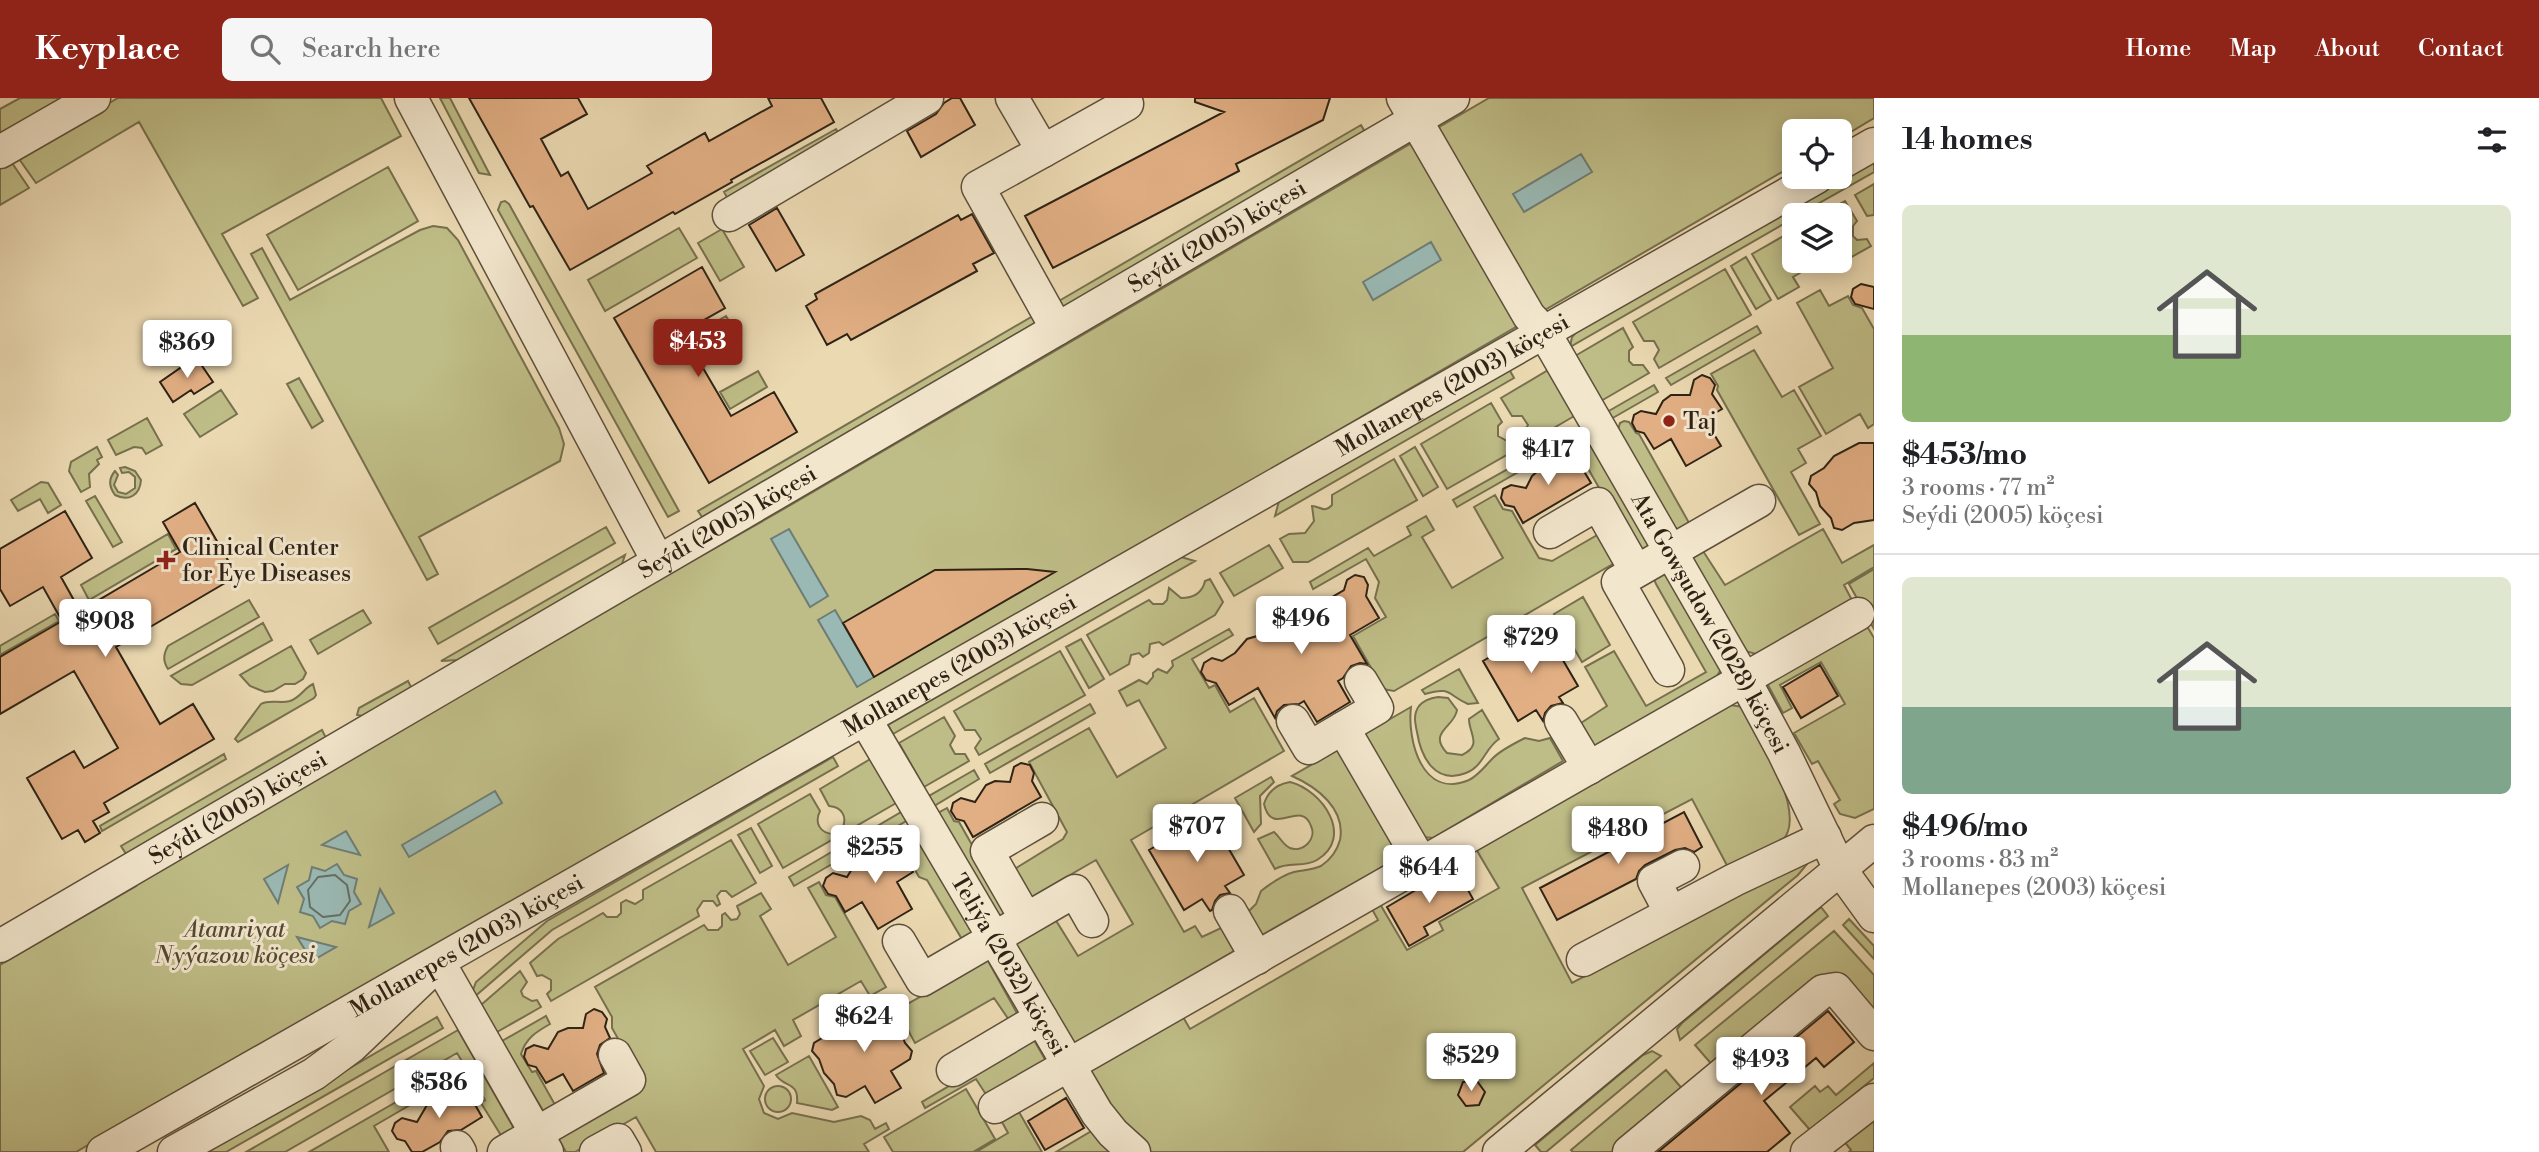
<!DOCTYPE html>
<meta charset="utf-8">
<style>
body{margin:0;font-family:"Libre Bodoni",serif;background:#f6f6f6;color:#202124;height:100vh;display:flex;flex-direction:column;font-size:26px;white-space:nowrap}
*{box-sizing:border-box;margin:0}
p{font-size:23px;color:#757577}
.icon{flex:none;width:38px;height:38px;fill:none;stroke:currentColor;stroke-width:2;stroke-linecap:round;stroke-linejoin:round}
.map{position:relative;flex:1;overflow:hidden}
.side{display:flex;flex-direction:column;background:#fff;width:665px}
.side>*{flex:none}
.controls{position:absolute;left:1782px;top:21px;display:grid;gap:14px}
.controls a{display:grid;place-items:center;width:70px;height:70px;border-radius:10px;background:#fff;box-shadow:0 4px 18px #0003;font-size:35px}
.price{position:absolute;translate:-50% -60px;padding:0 16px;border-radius:7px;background:#fff;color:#222;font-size:23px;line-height:46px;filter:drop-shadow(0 2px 4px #0008)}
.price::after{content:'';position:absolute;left:50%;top:42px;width:21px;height:16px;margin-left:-10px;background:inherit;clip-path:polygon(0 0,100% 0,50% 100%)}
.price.selected{background:#8f2418;color:#fff}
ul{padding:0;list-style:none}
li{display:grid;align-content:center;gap:14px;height:371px;padding:0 28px}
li+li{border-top:2px solid #e0e0e0}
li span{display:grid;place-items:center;height:217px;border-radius:10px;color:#555}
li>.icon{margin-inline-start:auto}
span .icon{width:126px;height:126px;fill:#fffc;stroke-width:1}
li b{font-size:30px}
h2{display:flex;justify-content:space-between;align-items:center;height:84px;padding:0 28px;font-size:30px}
header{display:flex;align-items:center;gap:42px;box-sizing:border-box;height:98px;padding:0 35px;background:#8f2418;color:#fff}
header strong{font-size:33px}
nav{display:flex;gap:38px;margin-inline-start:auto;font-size:24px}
.search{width:490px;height:63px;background:#f6f6f6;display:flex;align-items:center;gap:18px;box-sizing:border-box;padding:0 24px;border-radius:10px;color:#757577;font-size:26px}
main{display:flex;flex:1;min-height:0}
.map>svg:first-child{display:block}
.green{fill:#bfbd87;stroke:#77704e;stroke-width:2}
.water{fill:#9ab9b4;stroke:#6f7d74;stroke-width:2}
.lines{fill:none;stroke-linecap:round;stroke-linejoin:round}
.shore{stroke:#646e64;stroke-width:2}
.building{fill:#e2af84;stroke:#2f2315;stroke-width:2}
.minor-casing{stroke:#5e503c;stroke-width:35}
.minor{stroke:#f2e6cd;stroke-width:32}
.poi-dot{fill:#8f2418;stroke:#f2e6cd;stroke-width:2.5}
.labels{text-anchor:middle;stroke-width:6;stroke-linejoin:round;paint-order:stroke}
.street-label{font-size:23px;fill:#2f2315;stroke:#f2e6cd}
.poi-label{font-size:23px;fill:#2f2315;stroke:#f2e6cd;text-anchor:start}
.park-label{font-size:23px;font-style:italic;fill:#534a32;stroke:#f2e6cd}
</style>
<header>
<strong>Keyplace</strong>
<div class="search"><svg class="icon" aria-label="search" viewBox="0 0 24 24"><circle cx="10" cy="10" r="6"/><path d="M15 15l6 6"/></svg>Search here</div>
<nav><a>Home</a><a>Map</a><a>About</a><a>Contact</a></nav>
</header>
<main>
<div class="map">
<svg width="1874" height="1054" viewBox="0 0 1874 1054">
<rect width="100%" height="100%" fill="#ebd9b2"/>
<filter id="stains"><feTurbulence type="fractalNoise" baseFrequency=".00286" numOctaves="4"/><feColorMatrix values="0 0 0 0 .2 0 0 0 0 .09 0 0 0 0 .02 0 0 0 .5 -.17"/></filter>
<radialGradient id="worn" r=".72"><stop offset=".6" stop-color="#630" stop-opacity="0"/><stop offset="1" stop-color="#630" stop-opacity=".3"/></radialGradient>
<path class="green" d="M20,0H67L0,40V11Z
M118,0H381L401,38L222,136L258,200L243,208L139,24L36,85L17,58Z
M440,0H450L490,77L479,75Z
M1489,0H1874V20L1839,41V33H1794V67L882,598L814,632L242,964L238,959L76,1054H0V867L136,788L132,780L775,416Z
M1361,27L1365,34L1056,214L1052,207Z
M836,31L842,42L730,105L724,94Z
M10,62L29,90L0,107V68Z
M1874,62V74L1798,117H1794V120L1570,249L1572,239L1579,231Z
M388,69L418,123L298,192L267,137Z
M1874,86V117L1867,118L1855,97Z
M505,103L509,106L679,413L668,419L498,112L501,104Z
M1845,103L1857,123L1853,128V138L1857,142L1867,141L1871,148L1825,174L1819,164L1793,179L1799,189L1778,201L1752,156L1794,132V163H1839V117H1820Z
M433,128L447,130L458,142L559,330L564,346L560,363L419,439L438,476L427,482L251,156L262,150L290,202L420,132Z
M679,130L697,160L605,213L588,182Z
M722,131L744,169L720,183L698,145Z
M1746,159L1771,202L1756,211L1731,168Z
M1725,171L1751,217L1659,270L1654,261L1659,252L1654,243H1644L1633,224Z
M1820,192L1829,208L1848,198L1853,207L1862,210L1874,231V326L1868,330L1860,316L1826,336L1799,289L1833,270L1797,205Z
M1038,215L1042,221L702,419L698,413Z
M726,218L736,235L699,256L689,239Z
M1757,228L1761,235L1671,287L1666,280Z
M1623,230L1633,249L1629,253V263L1633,267H1643L1649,275L1601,303L1575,258Z
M1754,252L1782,299L1794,292L1821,338L1798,351L1806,365L1791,374L1820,426L1799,437L1717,292L1718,288L1711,276Z
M1509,271L1514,280L1275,418L1279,403Z
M1550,271L1576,317L1528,345L1522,336L1528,327L1522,318H1512L1501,300Z
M758,273L767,289L730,311L720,294Z
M299,280L323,323L312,330L287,286Z
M1654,287L1658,294L1611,321L1607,314Z
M221,292L237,316L200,339L184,316Z
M1491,305L1502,324L1498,328V338L1507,343L1512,342L1517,351L1447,391L1421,346Z
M147,320L162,347L146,356L142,350L134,349L116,357L108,342Z
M1624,323L1629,324L1636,335L1639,336L1688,423L1689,428L1678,435L1618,332L1620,325Z
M1583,328L1587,335L1538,363L1534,356Z
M1586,344L1593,347L1651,450L1636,454L1586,367L1587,363L1580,352Z
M97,349L102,359L97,362L99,366L89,376L90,389L81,394L69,373L71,364Z
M1415,349L1438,389L1423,398L1400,358Z
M1394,361L1417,402L1308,464H1293L1280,441L1289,436L1305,435L1314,423L1312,408C1320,408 1324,416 1332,407V397Z
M1524,362L1527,369L1457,409L1453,402Z
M125,369L135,373L141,382C140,397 129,404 115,397C109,389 108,381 115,373L118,377L114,387L118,394L126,396L135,390V379L129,374L122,375L120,370Z
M41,384L48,385L61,407L48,415L40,401L18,413L11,402Z
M1495,397L1503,411L1512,413L1539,460L1552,463L1599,436L1618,463L1394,593L1383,591L1353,538L1386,519L1375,500L1379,484L1366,461L1313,491L1310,484L1368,450L1374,458L1411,437L1407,429L1426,418L1434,432L1422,439L1452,490L1503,460L1474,409Z
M95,398L122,444L113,449L86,403Z
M606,429L615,445L438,546L429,530Z
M1823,431L1842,465L1874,447V469L1844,487L1853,504L1756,556L1745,553L1692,459L1703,453L1725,487Z
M168,436L176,451L89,502L81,487Z
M1269,447L1283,470L1234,498L1220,475Z
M625,457L622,466L618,471L458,562L441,563Z
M1181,459L1195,463L893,636L888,627Z
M1874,471V531L1849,486Z
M1665,475L1721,571L1716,580L1594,648L1581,625L1607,608L1585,569L1614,553L1646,608L1706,574L1656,486L1654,481Z
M1210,481L1223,504L1215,517L1163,547L1159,544L1150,546L1149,555L1143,559L1139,555L1131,557L1129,566L1110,577L1087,537L1149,502L1153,506H1163L1167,502L1169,490L1181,500C1193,500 1202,496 1205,483Z
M1583,499L1610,547L1582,564L1554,516Z
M249,502L259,519L168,571C163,563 163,557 168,548Z
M363,512L371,525L318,556L310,542Z
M55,516L59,523L0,557V548Z
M263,525L272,542L192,587L181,586L171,578Z
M1865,525L1874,540V711L1855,720L1840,716L1834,706L1840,702L1818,663L1812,666L1794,635L1845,606L1821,564L1780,587L1792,610L1783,615L1768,587V583Z
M1229,531L1233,537L1192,561L1209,590L1215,587L1230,614L1254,600L1284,653L1131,742L1184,834L1195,828L1202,839L1221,830L1234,853L1074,946L1013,847L1055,821L1078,858L1133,826L1096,762L1028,801L1013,772L1063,741L1067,734L1029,664L1089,630L1117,679L1166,650L1139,602L1127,608L1119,593L1139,582L1147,586L1153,579V575L1158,571L1167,575L1173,568L1172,563Z
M1081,541L1104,581L1089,590L1066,549Z
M291,548L306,575L303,581L295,586H285L273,593L265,594L250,588L240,577Z
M1060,553L1085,597L979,657L975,650L981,641L975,632H965L954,613Z
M1459,571L1478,605L1468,606C1447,597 1452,588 1425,596L1422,592Z
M408,583L411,589L409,591L363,618L357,617L359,610Z
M313,586L316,597L314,600L238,644L235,641L261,606C270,601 280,606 290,603C301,599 304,590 313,586Z
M1438,599L1448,600L1457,612C1455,629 1427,634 1447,655L1462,657C1483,647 1469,636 1469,621L1482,612L1499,641C1485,650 1483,669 1466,675C1435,687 1421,659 1417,634C1415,625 1413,616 1419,608C1424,602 1431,600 1438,599Z
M1090,606L1095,615L990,675L985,666Z
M1730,607L1743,609C1758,635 1809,717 1782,743C1768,756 1747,765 1731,775L1692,701L1522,790L1572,885L1808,760L1807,766L1798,777L1463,1054H1144L1085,975L1183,919L1190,931L1378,822L1372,811L1380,806L1407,852L1443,832L1439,824L1499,790L1476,751Z
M1411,609C1407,642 1422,702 1469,682C1479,677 1485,668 1493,660C1501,652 1515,645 1525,640L1539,643L1550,640L1563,663L1433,740L1423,739L1364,636Z
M944,619L955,638L950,647L955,656H965L969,663L924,689L899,645Z
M322,632L326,640L126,756L121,748Z
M1339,651L1397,754L1393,763L1262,837L1248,814L1256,806L1261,793C1270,786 1283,777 1294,774C1303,772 1312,772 1321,768C1330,762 1337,753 1340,742C1346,711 1317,689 1292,678Z
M224,656L226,661L102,733L100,728Z
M833,659L838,668L552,832L473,900V892L476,884L547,823Z
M872,660L898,704L844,735L842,731C848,719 842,709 829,708L820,691Z
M974,672L979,681L934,708L929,698Z
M1271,679L1274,684L1260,698L1261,726L1254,734L1235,700Z
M1290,684C1322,692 1355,739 1317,762C1304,770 1288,763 1275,771L1258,741L1274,734C1280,739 1283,747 1290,750C1303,755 1317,741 1311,728C1301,700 1272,741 1264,706C1268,693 1278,686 1290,684Z
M810,696L820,713C814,725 820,735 833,736L835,740L783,770L758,726Z
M947,710L954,723L959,724L1010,814L1000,819L997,816L938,715Z
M903,713L908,722L855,753L850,744Z
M751,730L772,768L760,775L738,737Z
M913,730L972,834V837L963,843L927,782L919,779L907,758L909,750L901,736Z
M731,742L756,785L732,799L726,793H721L717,798L720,806L717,808L713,803H703L697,812L699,818L551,903L547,896L551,892V882L542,877L537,878L530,865L558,841L603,815L607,819H617L621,815V805L626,802L635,806L643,801V792Z
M840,749L846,758L794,788L789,779Z
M819,784L826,797L835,799L886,889L870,898L861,883L793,922L801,938L784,948L775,932L743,951L764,988L759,1001L764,1015L778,1021L792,1015L834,1024L861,1018L870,1022L875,1031L886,1025L889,1031L864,1046L869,1054H656L636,1019L575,1054H566L558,1040L643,985L612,930V919L595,889L704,827L708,832H718L722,828V817L725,815L731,822L737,821L740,816L737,808L761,795L771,811L760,818L788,867L836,839L808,790Z
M1821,809L1828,818L1680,942L1677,931L1682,925Z
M1849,821L1874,848V861L1843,827Z
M1834,833L1874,877V927L1845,892L1714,969L1695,947Z
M987,861L1018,917L1009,922L994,900L915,945L897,912Z
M520,873L527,884L521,893L523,898L532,903L537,902L541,909L497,934L481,907Z
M546,918L550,926C536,934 526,940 521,956L532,974L536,973L554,1005L555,1010L545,1016L502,943Z
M437,919L443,930L226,1054H207Z
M458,932L512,1027L514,1032L502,1039L481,1005L485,1002L457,955L285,1054H246Z
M773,940L788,964L765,977L750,953Z
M1029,941L1034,942L1046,963L987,998L976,981L925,1010L922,1004Z
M1652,953L1661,958L1546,1054H1541L1535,1047L1643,957Z
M809,958L838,1009L832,1012L797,1005C799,983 784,990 776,977Z
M1874,965V980L1810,1032L1790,1009L1815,988L1820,994L1828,988L1836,997Z
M1666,972L1685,994L1617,1054H1573L1571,1052Z
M765 1001a13 13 0 1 1 26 0a13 13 0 1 1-26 0Z
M966,991L995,1041L973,1054H893L884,1039Z
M417,992L422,1000L374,1028L389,1054H309Z
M1874,1008V1054H1849L1851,1052L1838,1036Z
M1019,1014L1042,1054H976L1008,1035L1002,1024Z
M1100,1028L1124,1054H1056Z"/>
<path class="water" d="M1581,56L1592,74L1524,114L1513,96Z
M1431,144L1441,162L1373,202L1363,184Z
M789,431L828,498L810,509L771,441Z
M835,512L874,579L857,589L818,522Z
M495,693L502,705L409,759L402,747Z
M346,733L360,757L322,747Z
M337,766L344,777L357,781L354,794L361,806L349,813L345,826L332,823L320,830L313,818L300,814L304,801L297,789L309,782L312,769L325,773Z
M288,767L278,805L264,781Z
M380,791L394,815L369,829Z
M297,839L336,849L312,863Z"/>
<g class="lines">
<path class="shore" d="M335,777L347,787L350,803L340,817L323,819L310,809L308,792L318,779Z"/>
</g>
<path class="building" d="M469,0H578L587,16L541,41L561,78L568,74L588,111L652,75L647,68L705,35L709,43L772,8L768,0H821L834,24L731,82L732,84L675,116L673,114L570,172L533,108L530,109Z
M952,0H960L975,27L921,59L907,33L936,16L944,5Z
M1195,0H1330L1323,22L1236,66L1239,73L1053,170L1025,118L1224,14L1195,4Z
M777,110L804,157L776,173L749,127Z
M972,116L994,155L973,166L977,173L851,242L847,236L827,247L806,208L817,201L815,196L958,117L961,122Z
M702,169L725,210L683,234L703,270L731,318L774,294L797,334L709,385L614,220Z
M1861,186L1874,189V211L1855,206L1851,199L1853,191Z
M196,259L213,284L194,296L191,292L173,304L160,284Z
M1702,277L1710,280L1715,287L1712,296L1722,311L1705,321L1721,348L1686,368L1671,341L1654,351L1644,335L1636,333L1632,325L1634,317L1641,313L1656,316L1663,303L1671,297H1690L1694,282Z
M1859,345H1874V422L1854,425L1842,432L1834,430L1831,420L1820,408L1816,394L1809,386L1811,378L1824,370L1834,358Z
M1571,352L1580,354L1584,361L1582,370L1591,385L1523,425L1514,409L1505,407L1501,400L1503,391L1511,387L1526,390L1532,378L1540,371H1560L1564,356Z
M195,405L237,478L116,549L160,626L193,606L214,641L104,705L109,714L93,723L100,735L85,744L78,732L62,741L27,680L74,653L84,670L118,650L74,573L0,616V559L62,523L43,489L10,508L0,491V451L65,413L92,460L61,479L80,513L180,454L163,424Z
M1027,471L1055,474L874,579L843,525L935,472Z
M1355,477L1364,479L1368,487L1366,498L1379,520L1350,537L1367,566L1360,565L1351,568L1343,580L1338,583L1350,604L1317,624L1304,603L1299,606L1284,607L1277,613L1275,620L1258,590L1229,607L1216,585L1206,582L1201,574L1204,565L1212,560L1222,563L1235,555L1247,541L1271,534L1295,520L1307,506L1332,499L1344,492L1347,482Z
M1543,528L1578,588L1559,599L1563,605L1551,608L1545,615L1543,623L1536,612L1518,623L1483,563Z
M1820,567L1838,598L1801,620L1783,589Z
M1021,665L1030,667L1034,675L1032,683L1041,699L973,739L964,723L956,721L951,713L953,705L961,700L975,704L986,687L995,683L1010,684L1014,669Z
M1684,714L1702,749L1694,754L1685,750L1675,752L1645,767L1639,773L1636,781L1557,822L1540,790Z
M1209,717L1244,777L1225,788L1230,795L1220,797L1215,803L1212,812L1210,813L1202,801L1184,812L1149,752Z
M894,740L902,742L907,750L904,758L913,774L897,784L912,811L878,831L862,804L845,814L836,798L828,796L823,788L826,780L833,775L847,779L855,766L863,760H882L886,744Z
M1455,769L1473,801L1424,829L1428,837L1409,848L1387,809Z
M878,908L887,910L890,920L900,931L905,945L912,953L910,961L891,973L901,990L875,1005L865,988L846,999L837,997L834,986L824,975L819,961L812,953L814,945L827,937L843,920L867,915Z
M594,911L602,914L607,921L605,929L610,940L600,947L597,956L604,975L573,993L563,976L546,985L536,969L528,967L524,959L526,951L534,947L548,951L558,934L568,930H583L586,916Z
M1828,913L1854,944L1824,969L1816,960L1764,1003L1790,1035L1767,1054H1658Z
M1477,983L1485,994L1479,1007L1466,1008L1458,997L1463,984Z
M463,985L471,987L475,994L473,1003L482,1019L461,1032L448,1033L440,1044L422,1054H412L405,1043L397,1041L392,1033L395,1025L402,1020L417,1024L427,1007L436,1003L451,1004L455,989Z
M1066,1000L1084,1030L1045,1052L1028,1023Z"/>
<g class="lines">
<defs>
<g id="minor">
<path d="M411,0L658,463"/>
<path d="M1012,0L1043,53L978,89L1057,231"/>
<path id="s1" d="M1403,0L1529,218L1544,234L1744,581L1784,655L1840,771L1874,818"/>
<path d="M1043,53L1127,6L1123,0"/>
<path d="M0,54L94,0"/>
<path d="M1839,66L1874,46"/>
<path d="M729,117L927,0"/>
<path d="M1550,434L1598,406L1636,473"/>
<path d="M1668,572L1618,484L1759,403"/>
<path id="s2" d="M865,621L1097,1015L1113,1035L1134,1054"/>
<path d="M1293,623L1309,650L1377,610L1361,583"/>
<path d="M1561,623L1589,670"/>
<path d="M1343,630L1422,766"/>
<path d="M1230,813L1257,860"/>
<path d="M1671,815L1654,783L1683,768"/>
<path d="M1026,821L987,753L1042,721"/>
<path d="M899,843L922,882L1075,793L1092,823"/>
<path id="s3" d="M0,848L1453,0"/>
<path d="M1583,862L1734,782L1825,739"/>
<path d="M953,972L1041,920"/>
<path d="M995,1009L1858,516"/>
<path d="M457,1049L460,1054"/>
<path id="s4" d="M103,1054L1817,79"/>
<path d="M174,1054L314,976L352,948L439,865L547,1054"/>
<path d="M504,1054L629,982L615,957"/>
<path d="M596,1054L618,1042L625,1054"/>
<path d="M1499,1054L1874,743"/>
<path d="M1629,1054L1823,893L1836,891L1874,936"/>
<path d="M1807,1054L1874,1002"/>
</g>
</defs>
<use href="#minor" class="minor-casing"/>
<use href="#minor" class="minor"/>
</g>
<g class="poi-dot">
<circle cx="1669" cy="323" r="7"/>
<path d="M162.5 451.5h7v7h7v7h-7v7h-7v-7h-7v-7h7z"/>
</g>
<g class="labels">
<g class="street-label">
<text dy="8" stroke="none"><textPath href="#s3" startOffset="1409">Seýdi (2005) köçesi</textPath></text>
<text dy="8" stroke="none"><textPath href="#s4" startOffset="1552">Mollanepes (2003) köçesi</textPath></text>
<text dy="8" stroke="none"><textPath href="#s3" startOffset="842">Seýdi (2005) köçesi</textPath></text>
<text dy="8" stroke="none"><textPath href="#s1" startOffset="609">Ata Gowşudow (2028) köçesi</textPath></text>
<text dy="8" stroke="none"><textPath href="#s4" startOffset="985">Mollanepes (2003) köçesi</textPath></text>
<text dy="8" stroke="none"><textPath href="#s3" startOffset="275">Seýdi (2005) köçesi</textPath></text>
<text dy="8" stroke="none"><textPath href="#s4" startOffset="418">Mollanepes (2003) köçesi</textPath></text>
<text dy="8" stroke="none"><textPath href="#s2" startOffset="285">Teliýa (2032) köçesi</textPath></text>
</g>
<g class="poi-label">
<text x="1683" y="331">Taj</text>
<text x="182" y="457">Clinical Center<tspan x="182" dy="26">for Eye Diseases</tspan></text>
</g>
<g class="park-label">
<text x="235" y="839">Atamriyat<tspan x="235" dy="26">Nyýazow köçesi</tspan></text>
</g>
</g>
<rect width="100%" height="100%" filter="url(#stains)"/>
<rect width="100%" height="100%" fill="url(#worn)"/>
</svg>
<div class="controls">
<a><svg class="icon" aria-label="locate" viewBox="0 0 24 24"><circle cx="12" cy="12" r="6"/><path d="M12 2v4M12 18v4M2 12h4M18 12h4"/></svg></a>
<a><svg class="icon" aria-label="layers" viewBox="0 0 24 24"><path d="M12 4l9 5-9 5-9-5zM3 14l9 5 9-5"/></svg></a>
</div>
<b class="price selected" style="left:698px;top:281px">$453</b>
<b class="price" style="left:187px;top:282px">$369</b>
<b class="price" style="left:1548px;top:389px">$417</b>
<b class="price" style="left:1301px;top:558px">$496</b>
<b class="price" style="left:105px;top:561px">$908</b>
<b class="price" style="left:1531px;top:577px">$729</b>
<b class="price" style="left:1197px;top:766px">$707</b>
<b class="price" style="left:1618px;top:768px">$480</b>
<b class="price" style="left:875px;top:787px">$255</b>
<b class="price" style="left:1429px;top:807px">$644</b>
<b class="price" style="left:864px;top:956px">$624</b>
<b class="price" style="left:1471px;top:995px">$529</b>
<b class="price" style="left:1761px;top:999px">$493</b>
<b class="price" style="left:439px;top:1022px">$586</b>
</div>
<section class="side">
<h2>14 homes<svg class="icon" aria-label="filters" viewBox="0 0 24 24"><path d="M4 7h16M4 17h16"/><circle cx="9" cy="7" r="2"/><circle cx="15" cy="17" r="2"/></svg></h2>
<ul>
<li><span style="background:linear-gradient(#dfe7d0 60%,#8fb573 0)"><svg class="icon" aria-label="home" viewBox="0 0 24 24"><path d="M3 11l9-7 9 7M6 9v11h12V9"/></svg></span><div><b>$453/mo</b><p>3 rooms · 77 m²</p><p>Seýdi (2005) köçesi</p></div></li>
<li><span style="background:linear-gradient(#dfe7d0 60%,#7fa58c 0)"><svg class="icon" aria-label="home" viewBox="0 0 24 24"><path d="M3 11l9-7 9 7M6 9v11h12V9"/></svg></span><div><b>$496/mo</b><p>3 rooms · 83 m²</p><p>Mollanepes (2003) köçesi</p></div></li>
</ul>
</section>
</main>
